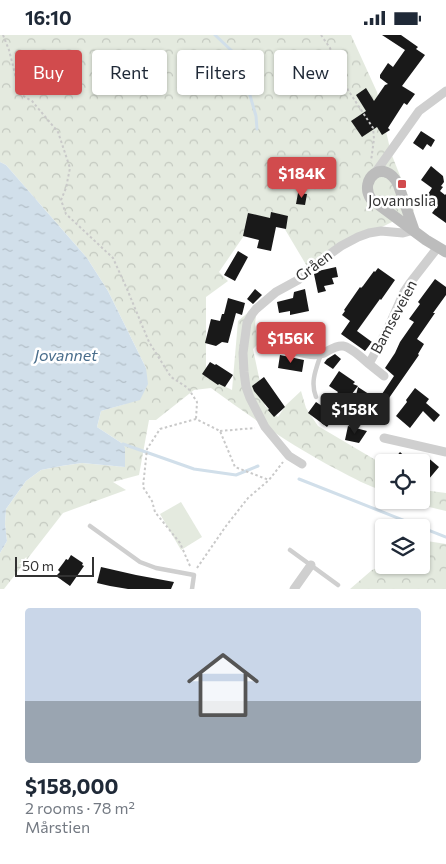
<!DOCTYPE html>
<meta charset="utf-8">
<style>
body{margin:0;font-family:Commissioner,sans-serif;background:#f2f2f3;color:#1f2937;height:100vh;display:flex;flex-direction:column;font-size:19px;white-space:nowrap}
*{box-sizing:border-box;margin:0}
p{font-size:16px;color:#747a83}
.icon{flex:none;width:28px;height:28px;fill:none;stroke:currentColor;stroke-width:2;stroke-linecap:round;stroke-linejoin:round}
.map{position:relative;height:554px;overflow:hidden}
.details{display:flex;flex-direction:column;background:#fff;flex:1}
.details>*{flex:none}
.banner{position:absolute;left:15px;top:15px;width:416px;height:45px;display:flex;gap:10px}
.tools{position:absolute;left:375px;top:419px;display:grid;gap:10px}
.tools a{display:grid;place-items:center;width:55px;height:55px;border-radius:5px;background:#fff;box-shadow:0 1px 4px #0004;font-size:25px}
.scale{position:absolute;left:15px;bottom:12px;width:79px;box-sizing:border-box;padding-left:5px;border:2px solid #323232;border-top:0;font-size:14px;line-height:18px;white-space:nowrap;color:#323232;-webkit-text-stroke:4px #fff;paint-order:stroke}
.price{position:absolute;translate:-50% -42px;padding:0 11px;border-radius:5px;background:#d14b4d;color:#fff;font-size:16px;line-height:32px;filter:drop-shadow(0 1px 2px #0008)}
.price::after{content:'';position:absolute;left:50%;top:30px;width:15px;height:11px;margin-left:-8px;background:inherit;clip-path:polygon(0 0,100% 0,50% 100%)}
.price.selected{background:#222;color:#fff}
ul{padding:0;list-style:none}
li{display:grid;align-content:center;gap:10px;height:265px;padding:0 25px}
li span{display:grid;place-items:center;height:155px;border-radius:5px;color:#555}
li>.icon{margin-inline-start:auto}
span .icon{width:90px;height:90px;fill:#fffc;stroke-width:1}
li b{font-size:21px}
.pill{padding:0 18px;border-radius:5px;background:#fff;box-shadow:0 1px 4px #0004;font-size:18px;line-height:45px}
.pill.selected{background:#d14b4d;color:#fff}
.status{display:flex;justify-content:space-between;align-items:center;height:35px;padding:0 25px;background:#fff;direction:ltr}
.status svg{height:14px;fill:currentColor}
.map>svg:first-child{display:block}
.forest{fill:url(#forest-crowns)}
.pitch{fill:#e4eadf}
.water{fill:url(#water-ripples)}
.lines{fill:none;stroke-linecap:round;stroke-linejoin:round}
.stream{stroke:#d1dfea;stroke-width:3}
.building{fill:#191919}
.path{stroke:#c9c9c9;stroke-width:2;stroke-dasharray:2.5 2.5;stroke-linecap:butt}
.lane{stroke:#cfcfcf;stroke-width:4.5}
.street{stroke:#cfcfcf;stroke-width:9}
.secondary{stroke:#bcbcbc;stroke-width:11}
.poi-dot{fill:#d14b4d;stroke:#fff;stroke-width:2}
.labels{text-anchor:middle;stroke-width:5;stroke-linejoin:round;paint-order:stroke}
.poi-label{font-size:15px;fill:#323232;stroke:#fff}
.street-label{font-size:15px;fill:#323232;stroke:#fff}
.water-label{font-size:16px;font-style:italic;fill:#496d8b;stroke:#fff}
</style>
<div class="status"><b>16:10</b><svg viewBox="0 0 49 12"><path d="M0 12V9h3v3zM5 12V6h3v6zM10 12V3h3v9zM15 12V0h3v12zM26 1h20v11H26zM47 4h2v5h-2z"/></svg></div>
<div class="map">
<svg width="446" height="554" viewBox="0 0 446 554">
<defs>
<pattern id="forest-crowns" width="20" height="18" patternUnits="userSpaceOnUse" patternTransform="scale(1.25)"><rect width="20" height="18" fill="#e4eadf"/><path d="M2 6a3 3 0 1 1 6 0M12 15a3 3 0 1 1 6 0" fill="none" stroke="#c4c9c0"/></pattern>
<pattern id="water-ripples" width="26" height="14" patternUnits="userSpaceOnUse" patternTransform="scale(1.25)"><rect width="26" height="14" fill="#d1dfea"/><path d="M2 4q2-2 4 0t4 0M15 11q2-2 4 0t4 0" fill="none" stroke="#b4c0c9"/></pattern>
</defs>
<rect width="100%" height="100%" fill="#fff"/>
<path class="forest" d="M0,0H351L377,57L391,118L414,176L362,202L308,233L283,191L254,186L219,237L228,246L206,262V342L232,355L238,286L257,270L255,290L258,309L253,314L265,371L278,382L286,370L301,356L306,373L318,391L384,430V456C368,451 353,443 338,435C292,411 252,383 211,353L194,355L156,385H149L139,440L113,447L126,455L63,478L4,554H0V518L7,506L5,489L6,474L26,446L41,435L61,431L82,428L125,432L123,409L97,392L101,376L125,369L146,333L108,256L87,223L6,130L0,127Z
M421,453L423,455L446,458V476L425,471L408,465H421Z
M427,506L446,509V554H350L372,535L384,530H421V511Z"/>
<path class="pitch" d="M181,467L202,502L181,515L160,479Z"/>
<path class="water" d="M0,127L6,130L87,223L108,256L146,333L148,349L140,365L101,376L97,392L123,409L125,413V432L82,428L61,431L41,435L26,446L6,474L5,489L7,506L0,518Z"/>
<g class="lines">
<path class="stream" d="M215,0L232,16L244,34V47L249,57L256,81L257,94
M123,409L194,434L236,440L258,431
M299,444L446,502"/>
</g>
<path class="building" d="M382,0H401L418,12L416,14L425,20L402,51L415,59L407,70L404,68L388,93L390,95L382,100L377,92L362,102L351,86L366,76L356,60L366,53L374,66L385,50L388,49L380,43V40L388,28L393,32L405,15Z
M421,96L435,105L431,112L427,109L423,115L413,108Z
M431,131L443,141L444,147L441,151L443,152L440,156L445,160L446,159V188L432,178L438,170L426,162L432,153L421,145Z
M298,158L307,159L305,170L296,169Z
M271,177L288,181L286,194L276,192L271,216L257,213L259,205L243,201L248,178L270,183Z
M238,216L248,222L235,246L224,240Z
M336,232L338,242L332,243L334,249L324,251L326,256L318,258L314,239L318,236Z
M378,233L395,245L381,265L380,264L357,296L372,307L365,316L341,299L350,286L342,280L345,276L344,275L360,252L361,253L363,251L374,236L375,237Z
M435,244L446,252V260L433,278H435L417,304L424,309L418,319L419,320L373,386L353,372L358,352L378,365L394,341L385,333L395,318L400,307L414,287L409,284L420,269L418,267Z
M255,254L262,260L253,269L247,264Z
M305,254L309,276L290,280V276L279,278L277,267L293,263L294,257Z
M228,263L245,268L242,280L236,278L228,308L222,307L216,311L205,308L211,284L220,286L222,279H224Z
M335,319L341,324L333,334L324,328L327,324Z
M280,320L304,325L302,337L278,333Z
M210,327L215,330L216,329L233,340L225,352L219,349L218,350L202,339Z
M339,336L355,347L353,349L358,351L327,392L308,378L316,367L325,373L338,357L329,351Z
M264,342L285,372L274,382L268,375L269,374L254,356L252,351Z
M415,353L429,364L426,368L440,380L434,387L423,376L410,393L396,381L407,367L406,365Z
M348,391L367,396L359,408L345,405Z
M400,417L412,428H391Z
M426,421L439,432L428,445L421,439V426Z
M71,520L83,528L82,530L84,531L70,551L56,541L60,537L58,535L64,527L66,524L68,525Z
M101,532L136,540L174,547L171,554H128L110,551L97,548Z"/>
<g class="lines">
<path class="path" d="M3,0L9,15L20,59L32,66L58,97L70,133L66,153L61,165L66,179L113,223L127,254L149,307L171,342L188,353L197,367L196,384
M321,0L330,13L348,55L373,93L374,104L371,126
M220,396L255,393
M190,531L180,508L155,477L152,466L143,452L147,414L160,394L196,384L220,396L235,432L269,445
M197,533L226,491L248,463L269,445L283,427"/>
<path class="lane" d="M316,362C310,347 316,334 321,319
M90,491L140,527L156,533L194,540L192,554
M290,515L338,550"/>
<path class="street" d="M375,138L419,76L446,56
M289,313C298,318 314,322 324,318C330,315 336,310 343,311C351,312 363,324 369,329L389,291L404,257L410,248L438,212
M369,329L384,341
M384,403L446,417
M302,429L289,421L265,392L250,363L246,352L244,337L243,318L247,288L252,279L256,274L276,257L298,245L308,235L341,211L358,202L369,198L381,196L403,198L414,195
M294,554L311,530"/>
<path class="secondary" d="M414,195L398,149C384,122 358,144 371,164L426,205L446,217"/>
</g>
<rect class="poi-dot" x="397" y="144" width="10" height="10" rx="2.5"/>
<g class="labels">
<g class="poi-label">
<text x="402" y="171">Jovannslia</text>
</g>
<g class="street-label">
<text transform="translate(314 231) rotate(-37)" y="5">Gråen</text>
<text transform="translate(394 282) rotate(-62)" y="5">Bamseveien</text>
</g>
<g class="water-label">
<text x="66" y="326">Jovannet</text>
</g>
</g>
</svg>
<div class="tools">
<a><svg class="icon" aria-label="locate" viewBox="0 0 24 24"><circle cx="12" cy="12" r="6"/><path d="M12 2v4M12 18v4M2 12h4M18 12h4"/></svg></a>
<a><svg class="icon" aria-label="layers" viewBox="0 0 24 24"><path d="M12 4l9 5-9 5-9-5zM3 14l9 5 9-5"/></svg></a>
</div>
<div class="scale">50 m</div>
<b class="price" style="left:302px;top:164px">$184K</b>
<b class="price" style="left:291px;top:329px">$156K</b>
<b class="price selected" style="left:355px;top:400px">$158K</b>
<div class="banner">
<a class="pill selected">Buy</a>
<a class="pill">Rent</a>
<a class="pill">Filters</a>
<a class="pill">New</a>
</div>
</div>
<section class="details">
<ul>
<li><span style="background:linear-gradient(#c9d6e8 60%,#9aa5b1 0)"><svg class="icon" aria-label="home" viewBox="0 0 24 24"><path d="M3 11l9-7 9 7M6 9v11h12V9"/></svg></span><div><b>$158,000</b><p>2 rooms · 78 m²</p><p>Mårstien</p></div></li>
</ul>
</section>
